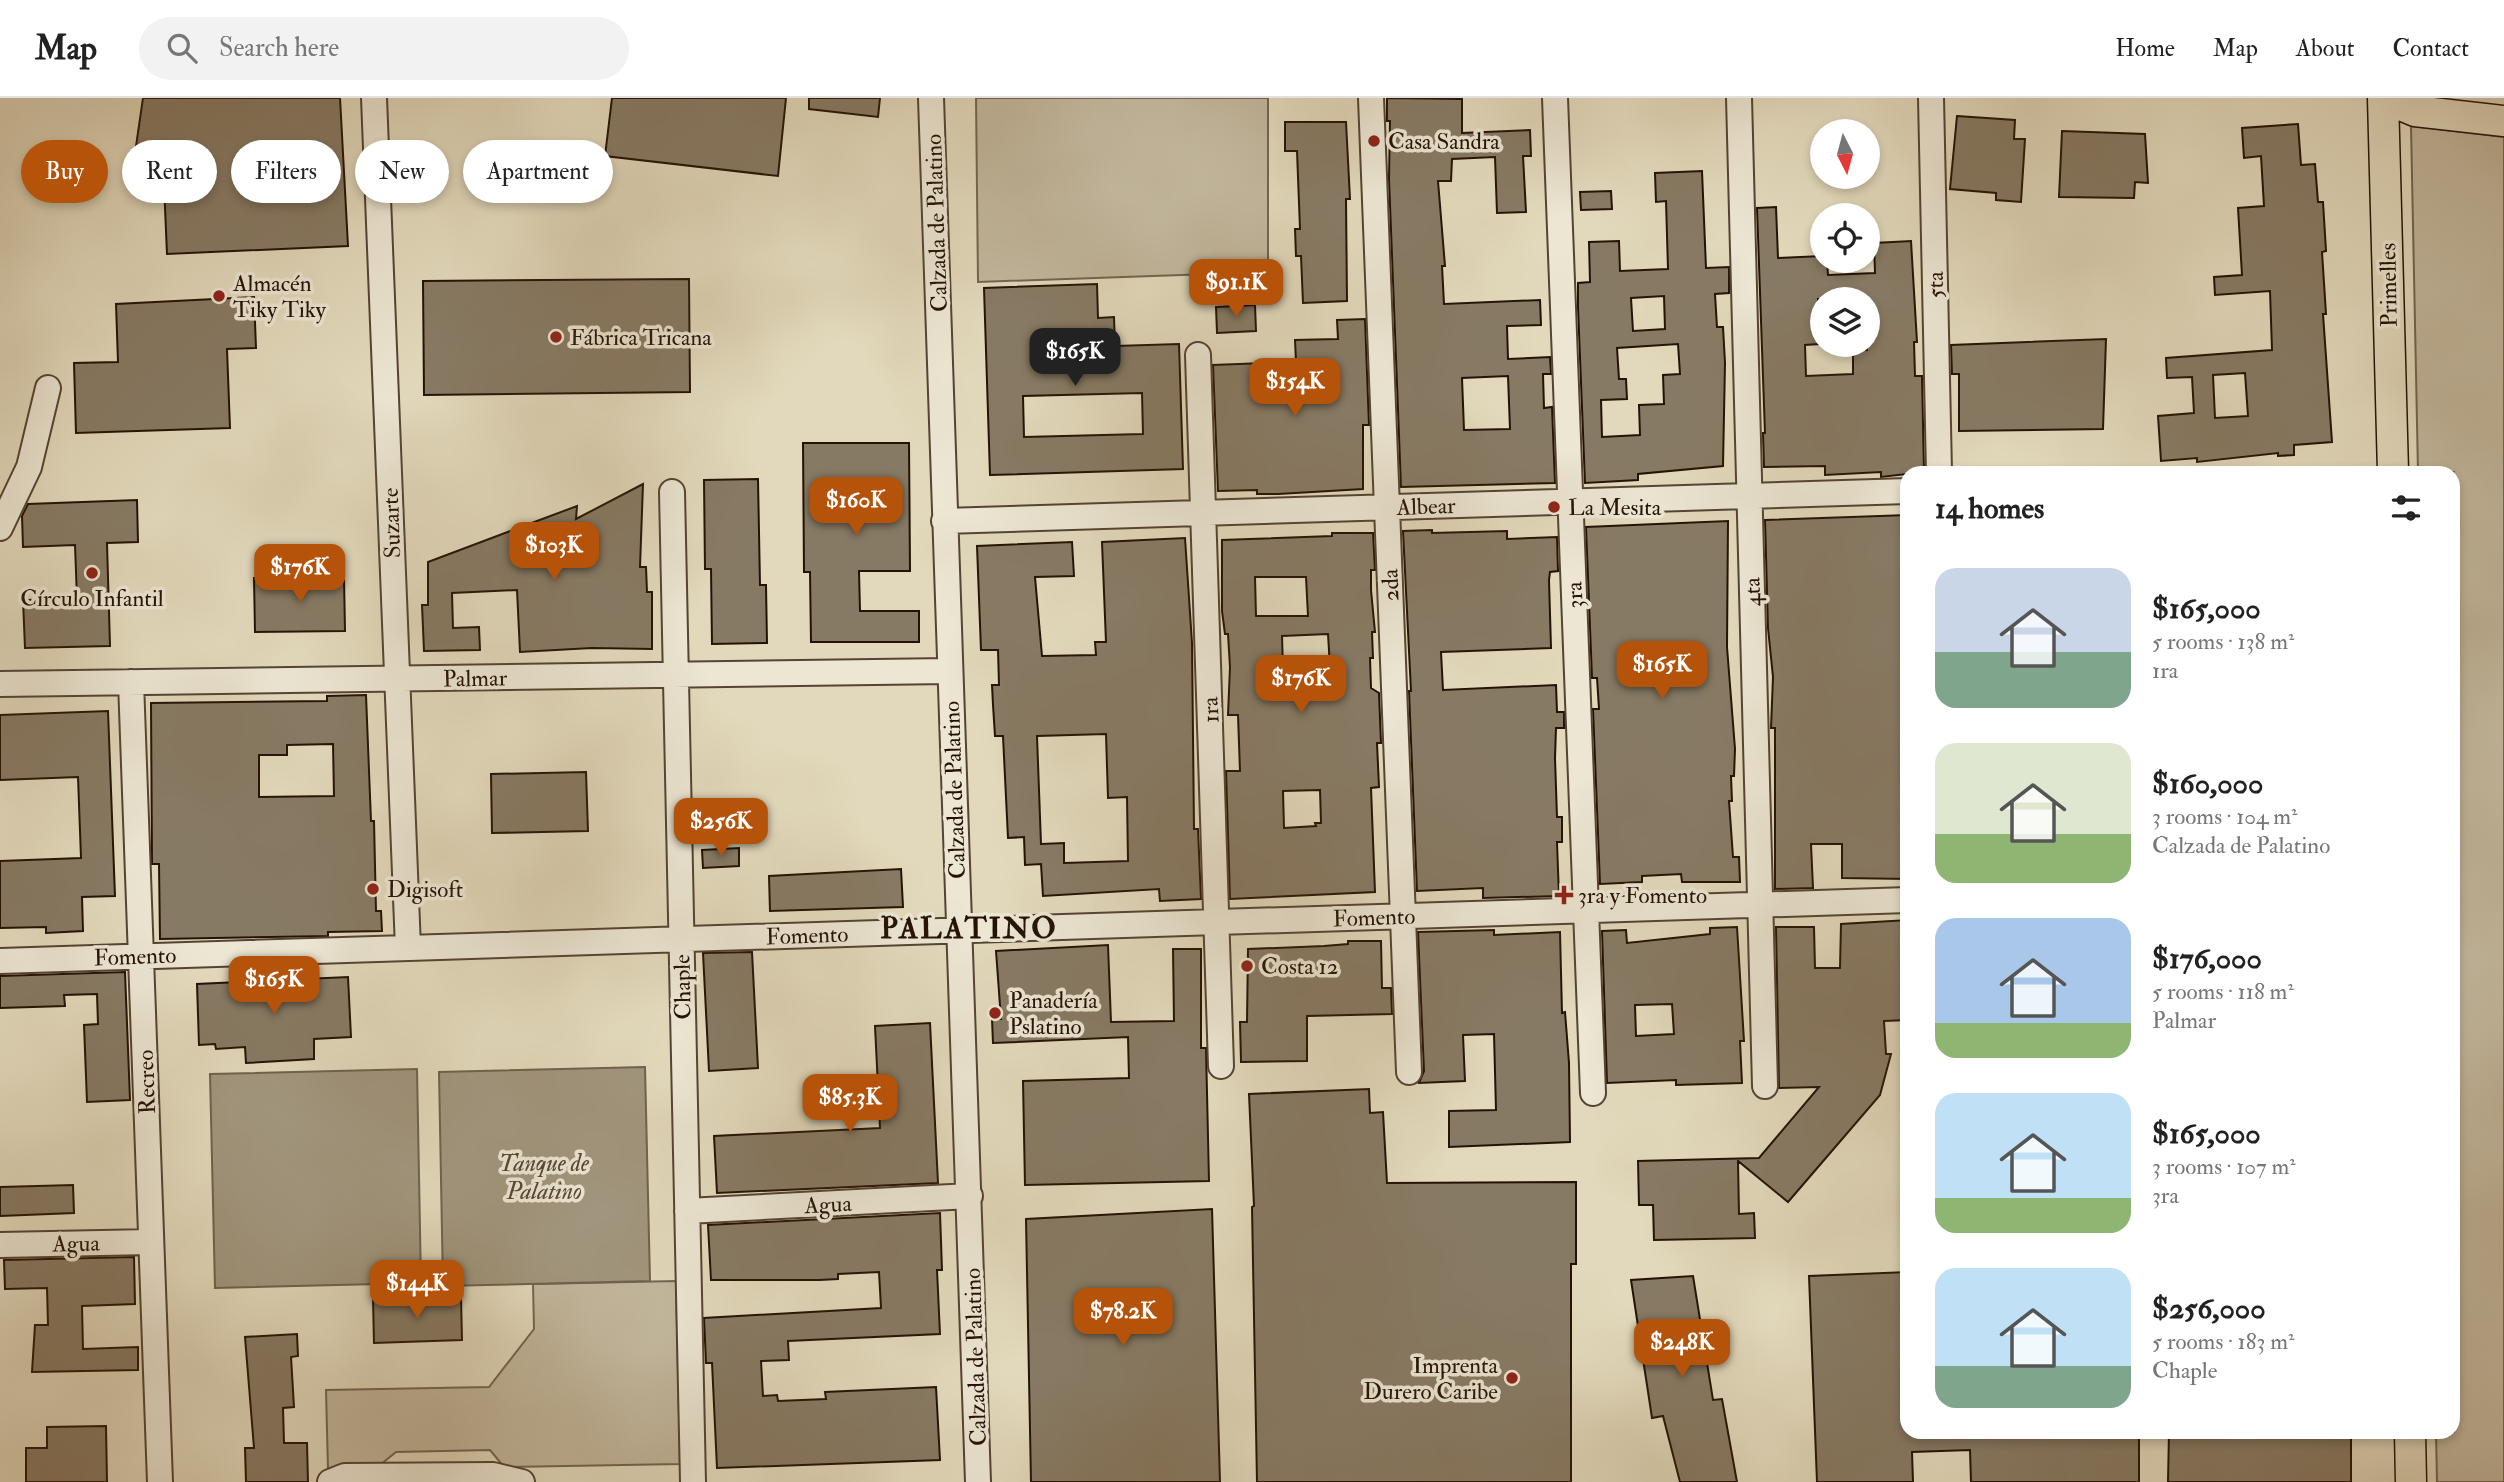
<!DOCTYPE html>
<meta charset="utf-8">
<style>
body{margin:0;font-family:"IM FELL Double Pica",serif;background:#f2f2f2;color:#222;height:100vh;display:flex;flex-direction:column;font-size:26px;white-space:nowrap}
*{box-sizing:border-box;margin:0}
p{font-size:23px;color:#767676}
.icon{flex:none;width:38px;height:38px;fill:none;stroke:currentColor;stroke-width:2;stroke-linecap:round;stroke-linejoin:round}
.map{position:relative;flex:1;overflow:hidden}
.drawer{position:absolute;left:1900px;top:368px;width:560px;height:973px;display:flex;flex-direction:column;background:#fff;border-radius:21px;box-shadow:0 4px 10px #0003}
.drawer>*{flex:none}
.top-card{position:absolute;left:21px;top:42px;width:665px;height:63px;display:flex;gap:14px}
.needle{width:46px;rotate:174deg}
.controls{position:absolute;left:1810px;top:21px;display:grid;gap:14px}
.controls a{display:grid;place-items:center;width:70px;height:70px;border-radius:50%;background:#fff;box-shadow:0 4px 10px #0003;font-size:35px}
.price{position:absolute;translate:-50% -60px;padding:0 16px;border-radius:14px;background:#b45309;color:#fff;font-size:23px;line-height:46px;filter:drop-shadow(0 2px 4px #0008)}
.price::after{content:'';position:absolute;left:50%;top:42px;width:21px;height:16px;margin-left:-10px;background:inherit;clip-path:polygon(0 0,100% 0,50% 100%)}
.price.selected{background:#222;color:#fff}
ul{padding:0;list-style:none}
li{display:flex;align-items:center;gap:21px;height:175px;padding:0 35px}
li span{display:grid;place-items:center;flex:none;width:196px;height:140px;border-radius:21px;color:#555}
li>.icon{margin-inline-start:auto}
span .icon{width:84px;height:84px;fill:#fffc;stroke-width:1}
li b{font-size:30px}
h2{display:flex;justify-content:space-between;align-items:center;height:84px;padding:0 35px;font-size:30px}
.tag{padding:0 24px;border-radius:32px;background:#fff;box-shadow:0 4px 10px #0003;font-size:24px;line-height:63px}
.tag.selected{background:#b45309;color:#fff}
header{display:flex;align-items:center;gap:42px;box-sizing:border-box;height:98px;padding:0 35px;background:#fff;border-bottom:2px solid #e0e0e0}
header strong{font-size:33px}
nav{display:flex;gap:38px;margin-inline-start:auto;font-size:24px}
.search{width:490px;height:63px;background:#f2f2f2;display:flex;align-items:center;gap:18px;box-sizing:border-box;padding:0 24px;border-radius:38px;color:#767676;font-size:26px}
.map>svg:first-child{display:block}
.green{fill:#c2b79d;stroke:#736551;stroke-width:2}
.water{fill:#a1967e;stroke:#6f624e;stroke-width:2}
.building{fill:#877a64;stroke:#241305;stroke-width:2;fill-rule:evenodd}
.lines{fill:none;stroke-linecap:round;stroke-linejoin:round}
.minor-casing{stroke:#544433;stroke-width:28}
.major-casing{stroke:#241305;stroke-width:33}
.minor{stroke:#ece6d3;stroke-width:24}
.major{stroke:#e2d9bc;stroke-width:30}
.poi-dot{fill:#8f2418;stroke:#ece6d3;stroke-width:2.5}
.labels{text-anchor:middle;stroke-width:7;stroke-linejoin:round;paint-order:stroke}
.poi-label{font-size:23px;fill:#241305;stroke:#ece6d3;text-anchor:start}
.street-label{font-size:23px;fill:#241305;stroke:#ece6d3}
.water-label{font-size:24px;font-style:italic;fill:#564735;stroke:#ece6d3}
.district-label{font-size:30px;font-weight:bold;letter-spacing:2px;fill:#241305;stroke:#ece6d3}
</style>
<header>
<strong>Map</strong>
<div class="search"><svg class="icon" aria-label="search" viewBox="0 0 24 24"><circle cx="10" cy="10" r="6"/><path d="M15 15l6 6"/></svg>Search here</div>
<nav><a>Home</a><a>Map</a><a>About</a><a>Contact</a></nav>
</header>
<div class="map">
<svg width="2504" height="1384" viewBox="0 0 2504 1384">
<rect width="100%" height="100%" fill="#e2d9bc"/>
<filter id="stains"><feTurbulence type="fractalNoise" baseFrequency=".00286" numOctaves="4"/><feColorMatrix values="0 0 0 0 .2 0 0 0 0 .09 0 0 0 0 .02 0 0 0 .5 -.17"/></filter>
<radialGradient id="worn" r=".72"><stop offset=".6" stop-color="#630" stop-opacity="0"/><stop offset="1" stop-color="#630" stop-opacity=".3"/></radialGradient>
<path class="green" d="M976,0H1268V174L978,184Z
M2411,28L2504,39V1384H2437L2436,1334H2454V374H2418Z
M676,1183L680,1366L504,1369L490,1352L396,1354L374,1372H328L326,1292L489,1289L534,1231L533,1186Z"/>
<path class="water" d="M645,969L650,1183L443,1188L439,974Z
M417,971L421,1185L215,1190L210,976Z"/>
<path class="building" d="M143,0H340L348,148L167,156L163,63L134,62Z
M612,0H786L778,78L605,58Z
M809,0H880L878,19L809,11Z
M1387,0L1462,1V35L1530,32L1531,58H1523L1526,114L1497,115L1495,59L1452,61L1451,83H1438L1445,168H1442L1444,206L1540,202L1541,227L1507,228L1508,261L1550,259L1551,276H1543L1544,310L1552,309L1555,385L1401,389L1389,81L1390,23H1387ZM1508,278L1510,331L1464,332L1462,280Z
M1957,18L2015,22L2014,41H2025L2021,104L1996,102V95L1950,91Z
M1285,24H1346L1350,101H1346L1347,203L1303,205L1301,158H1296L1295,131H1300L1297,53H1285Z
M2298,26L2301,67L2315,66L2318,104H2323L2326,153L2322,154L2326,216H2323L2332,344L2294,347V357L2278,358V355L2197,364V360L2161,363L2158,318L2194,315L2192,279L2167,280L2166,260L2272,252L2270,193L2215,197L2214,179L2242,177L2238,110L2264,108L2261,58L2244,60L2242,30ZM2245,275L2248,318L2215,320L2213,277Z
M2062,33L2145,36L2148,85L2135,84L2134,100L2059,99Z
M1702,73L1706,170L1729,169V195L1715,196L1717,229H1723L1725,265L1723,368L1638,376V382L1585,385L1578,209V185L1590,184L1589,144L1619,143L1620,173L1668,171L1666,103L1656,104L1655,75ZM1664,198L1665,231L1633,233L1631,200ZM1678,246L1680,276L1663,277L1664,306L1639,307L1640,337L1602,339L1601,302L1627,301L1626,281H1619L1617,250Z
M1611,93L1612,111L1581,112L1580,94Z
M1776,109L1778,160L1822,158V163H1827L1828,177L1875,175L1874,145L1911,143L1917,244H1914L1915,278H1922L1924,374L1881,379V374L1825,377V368L1764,369L1763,335H1765L1757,110ZM1818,201H1867V252L1853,253V276L1806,278L1805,247L1819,246Z
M689,181L690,294L424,297L423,183Z
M1097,186L1098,220L1114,219L1115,248L1179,246L1183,371L990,377L984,190ZM1142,295L1143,336L1024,339L1023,298Z
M254,199L256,250L227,251L230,330L76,335L74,265L118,264L116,206Z
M1255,207L1256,233L1217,235L1216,209Z
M1365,221L1369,327H1363V391L1278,396H1257V392L1218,393L1213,267L1296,264L1295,242L1338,241L1337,222Z
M2106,241L2103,331L1959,333V276H1952L1951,247Z
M803,345H909L910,473H859L860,513H919V544H811L810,474H804Z
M758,381L760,487H766L767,545L712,546L711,471H705L704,382Z
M643,386L640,469H646L647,494H652V551L592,550L520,554L517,492L452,495L453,530L479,529L480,552L424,553L422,507H428V464L577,408L576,421Z
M137,402L138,444L107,445L110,548L25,550L23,502L77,501L75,447L23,449L22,418L28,406Z
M1908,417V781L1842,780V746H1811L1813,790L1775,791V630H1771L1773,579L1768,530L1765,422Z
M1728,423L1727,549L1735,651L1734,678H1731L1732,703H1729L1733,759H1739L1740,784H1682L1681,776L1642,778V784L1600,786L1593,611H1599L1597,580H1592L1586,429Z
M1432,432V435L1507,433V441L1557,439L1558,473L1550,474L1549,482L1551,550L1441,554L1443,592L1556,587L1557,614H1564V630H1556L1555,660L1557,719H1562V744H1557L1559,798L1483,800V790L1417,793L1409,593H1411L1403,433Z
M1332,435H1373L1375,472H1371V492L1375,534H1372L1373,560H1370L1371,590L1379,595L1381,645H1377L1379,689L1371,690L1375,794L1230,801L1226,673H1240L1238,617H1228L1230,569L1228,536H1225L1222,513V442L1332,438ZM1255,479H1306L1308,518H1256ZM1328,536L1330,569L1283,571L1282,538ZM1320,692L1321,725H1315L1316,728L1284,730L1283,693Z
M1185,440L1192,545L1194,731H1198L1201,801L1160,803L1159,791L1043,798L1041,766L1025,767L1024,739L1008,740L1003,638H995L993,607L992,587H999L998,552H981L977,448L1072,444L1074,478L1035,479L1042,558L1096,557L1095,544H1106L1102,444ZM1106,636L1108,700L1127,699L1128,763L1064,765V745L1041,746L1037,638Z
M344,479L345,533L255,534L254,480Z
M366,597L371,723H374L376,813H381L382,833L328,834V838L160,841L159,766H152L151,605L327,603V598ZM333,646L334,698L259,699V657H287V647Z
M108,613L115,798L82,799L83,833L46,835V829L0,830V763L81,760L78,679L0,682V617Z
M586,674L588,733L492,735L491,676Z
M739,750V768L703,770L702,752Z
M901,771L903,809L770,813L769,778Z
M1908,822V922L1884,923L1886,956H1891L1880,997L1788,1104L1738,1063L1739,1116L1754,1115L1755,1140L1654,1142L1653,1107H1639L1638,1063L1759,1060L1819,989L1779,990L1776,829H1814L1815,870H1840L1841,826Z
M1737,829L1744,943H1740L1742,985L1676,987V982L1607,985L1602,833L1626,832L1627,845L1710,836V830ZM1672,906L1674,936L1636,938L1635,907Z
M1494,832V837L1560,834L1562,915L1565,914L1569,965L1570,1044L1449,1049V1013L1496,1012L1494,936L1463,937L1465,983L1419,985L1424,973L1418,834Z
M1348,843H1381L1382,890H1391L1392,916L1307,918V963L1241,964L1240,924H1247L1248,851L1324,848L1348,846Z
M1108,847L1111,924L1174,923L1173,851H1201V950H1206L1209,1083L1025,1087L1023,983L1129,980L1128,939L993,945L992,921H1001L996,853Z
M752,854L758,970L709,973L703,855Z
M125,874L130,1002L87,1004L84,927L98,926L97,896L64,897L65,908L0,910V878Z
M348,879L351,939L314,941V961L246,965L245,949L216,951L215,946L199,947L197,886Z
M930,925L938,1085L717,1095L714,1038L880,1030L875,928Z
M1369,991L1370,1015L1383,1014L1387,1085L1576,1084V1166H1571V1384H1257L1252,1109L1254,1108L1249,996Z
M73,1087L74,1115L0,1118V1089Z
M1212,1111L1220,1384H1031L1026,1121Z
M940,1115L942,1172H937L940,1236L788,1243L789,1262L761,1263L763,1298L777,1297L778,1303L826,1301L825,1294L936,1289L940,1362L717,1370L712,1265H706L704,1220L881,1210L879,1174L838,1176V1181L819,1182H711L708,1127Z
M134,1159L135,1206L82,1208L83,1251L138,1249V1272L32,1274L35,1227H48L47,1190L5,1191L4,1162Z
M1908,1174V1334H2139V1384H1971L1970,1352L1912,1354L1913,1384H1817L1809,1178Z
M1693,1178L1713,1302L1722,1301L1737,1384H1680L1663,1318L1652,1320L1631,1182Z
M461,1199L462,1242L374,1245L373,1201Z
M297,1236L298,1258L291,1259L294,1309L283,1310L284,1345H307L308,1384H246L245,1350H254L245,1239Z
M106,1328L107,1384H26V1350H47V1329Z
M2169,1334H2351V1384H2168Z"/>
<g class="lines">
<defs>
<path id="minor" d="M374,0L408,850
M931,0L978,1384
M1371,0L1409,974
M1555,0L1593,995
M1739,0L1765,988
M1931,0L1939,374
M1198,257L1221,968
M672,394L693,1384
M944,423L1908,393
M0,430L29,369L48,290
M131,584L160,1384
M0,586L949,573
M0,863L1908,802
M687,1113L970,1098
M0,1147L151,1144
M330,1384L345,1378L493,1377L522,1384"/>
<path id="major" d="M2383,0L2393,374
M2384,0L2415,13L2504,23
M2410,1334L2411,1384"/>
</defs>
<use href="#minor" class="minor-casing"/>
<use href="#major" class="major-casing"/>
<use href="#minor" class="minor"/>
<use href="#major" class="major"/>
</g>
<g class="poi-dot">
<circle cx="1374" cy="43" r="7"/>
<circle cx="219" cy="198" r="7"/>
<circle cx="556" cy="239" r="7"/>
<circle cx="1554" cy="409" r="7"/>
<circle cx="92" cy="475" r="7"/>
<circle cx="373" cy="791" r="7"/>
<path d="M1560.5 786.5h7v7h7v7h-7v7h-7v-7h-7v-7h7z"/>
<circle cx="1247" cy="868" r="7"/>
<circle cx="995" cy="915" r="7"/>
<circle cx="1512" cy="1280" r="7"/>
</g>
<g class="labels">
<g class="poi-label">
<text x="1388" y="51">Casa Sandra</text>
<text x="233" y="193">Almacén<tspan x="233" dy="26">Tiky Tiky</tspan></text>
<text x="570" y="247">Fábrica Tricana</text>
<text x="1568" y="417">La Mesita</text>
<text x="92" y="508" text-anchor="middle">Círculo Infantil</text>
<text x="387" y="799">Digisoft</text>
<text x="1578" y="805">3ra y Fomento</text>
<text x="1261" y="876">Costa 12</text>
<text x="1009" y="910">Panadería<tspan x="1009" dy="26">Pslatino</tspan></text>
<text x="1498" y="1275" text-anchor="end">Imprenta<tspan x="1498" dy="26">Durero Caribe</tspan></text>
</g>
<g class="street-label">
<text transform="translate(936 125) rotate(-92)" y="8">Calzada de Palatino</text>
<text transform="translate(1935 187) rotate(-91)" y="8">5ta</text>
<text transform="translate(2388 187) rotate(-91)" y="8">Primelles</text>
<text transform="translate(1426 408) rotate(-2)" y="8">Albear</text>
<text transform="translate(391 425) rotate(-92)" y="8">Suzarte</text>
<text transform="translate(1390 487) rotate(-92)" y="8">2da</text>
<text transform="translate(1752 494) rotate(-92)" y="8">4ta</text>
<text transform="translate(1574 497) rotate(-92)" y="8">3ra</text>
<text transform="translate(475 580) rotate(-1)" y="8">Palmar</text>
<text transform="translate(1210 612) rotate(-92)" y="8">1ra</text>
<text transform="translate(954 692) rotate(-92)" y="8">Calzada de Palatino</text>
<text transform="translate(1374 819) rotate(-2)" y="8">Fomento</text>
<text transform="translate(807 837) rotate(-2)" y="8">Fomento</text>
<text transform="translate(135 858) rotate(-2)" y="8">Fomento</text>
<text transform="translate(682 889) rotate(-91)" y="8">Chaple</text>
<text transform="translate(146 984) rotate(-92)" y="8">Recreo</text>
<text transform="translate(828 1106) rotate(-3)" y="8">Agua</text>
<text transform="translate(76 1145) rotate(-1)" y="8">Agua</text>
<text transform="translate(975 1259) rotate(-92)" y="8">Calzada de Palatino</text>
</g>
<g class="water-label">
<text x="544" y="1073">Tanque de<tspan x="544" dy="28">Palatino</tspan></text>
</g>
<g class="district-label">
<text x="969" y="840">PALATINO</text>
</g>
</g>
<rect width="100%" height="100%" filter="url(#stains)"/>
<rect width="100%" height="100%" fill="url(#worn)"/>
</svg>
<div class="controls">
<a><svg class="needle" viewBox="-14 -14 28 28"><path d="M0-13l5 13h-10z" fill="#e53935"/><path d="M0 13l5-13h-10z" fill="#767676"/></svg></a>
<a><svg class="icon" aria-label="locate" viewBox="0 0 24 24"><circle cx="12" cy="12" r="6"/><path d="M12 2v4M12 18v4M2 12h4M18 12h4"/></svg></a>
<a><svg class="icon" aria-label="layers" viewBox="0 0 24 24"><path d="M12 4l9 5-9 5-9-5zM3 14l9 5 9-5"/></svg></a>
</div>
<b class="price" style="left:1236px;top:221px">$91.1K</b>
<b class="price selected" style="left:1075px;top:290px">$165K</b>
<b class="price" style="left:1295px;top:320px">$154K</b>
<b class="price" style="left:856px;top:439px">$160K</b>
<b class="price" style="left:554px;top:484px">$103K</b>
<b class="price" style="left:300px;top:506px">$176K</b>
<b class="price" style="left:1662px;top:603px">$165K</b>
<b class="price" style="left:1301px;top:617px">$176K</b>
<b class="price" style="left:721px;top:760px">$256K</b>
<b class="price" style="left:274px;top:918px">$165K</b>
<b class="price" style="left:850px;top:1036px">$85.3K</b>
<b class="price" style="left:417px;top:1222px">$144K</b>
<b class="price" style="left:1123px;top:1250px">$78.2K</b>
<b class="price" style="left:1682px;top:1281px">$248K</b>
<div class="top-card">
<a class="tag selected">Buy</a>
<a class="tag">Rent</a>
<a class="tag">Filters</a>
<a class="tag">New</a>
<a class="tag">Apartment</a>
</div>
<section class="drawer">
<h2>14 homes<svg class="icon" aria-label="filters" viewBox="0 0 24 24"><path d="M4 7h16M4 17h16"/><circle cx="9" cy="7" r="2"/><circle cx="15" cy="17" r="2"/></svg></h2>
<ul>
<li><span style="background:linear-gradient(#c9d6e8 60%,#7fa58c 0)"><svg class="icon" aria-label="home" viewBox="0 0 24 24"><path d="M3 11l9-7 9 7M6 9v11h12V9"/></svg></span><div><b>$165,000</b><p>5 rooms · 138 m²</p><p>1ra</p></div></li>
<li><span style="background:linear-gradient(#dfe7d0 65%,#8fb573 0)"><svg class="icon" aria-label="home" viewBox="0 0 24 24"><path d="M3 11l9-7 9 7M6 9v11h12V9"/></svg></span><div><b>$160,000</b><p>3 rooms · 104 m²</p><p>Calzada de Palatino</p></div></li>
<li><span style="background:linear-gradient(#a9c7e8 75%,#8fb573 0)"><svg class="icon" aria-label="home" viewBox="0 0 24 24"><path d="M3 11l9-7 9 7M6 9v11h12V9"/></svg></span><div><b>$176,000</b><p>5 rooms · 118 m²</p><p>Palmar</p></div></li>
<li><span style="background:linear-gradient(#bfe0f5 75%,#8fb573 0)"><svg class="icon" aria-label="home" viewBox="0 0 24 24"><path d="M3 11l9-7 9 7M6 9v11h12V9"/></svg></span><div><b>$165,000</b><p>3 rooms · 107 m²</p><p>3ra</p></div></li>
<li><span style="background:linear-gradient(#bfe0f5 70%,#7fa58c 0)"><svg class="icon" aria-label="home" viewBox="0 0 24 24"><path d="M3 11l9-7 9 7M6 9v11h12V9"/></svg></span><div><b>$256,000</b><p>5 rooms · 183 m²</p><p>Chaple</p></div></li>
</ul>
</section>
</div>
